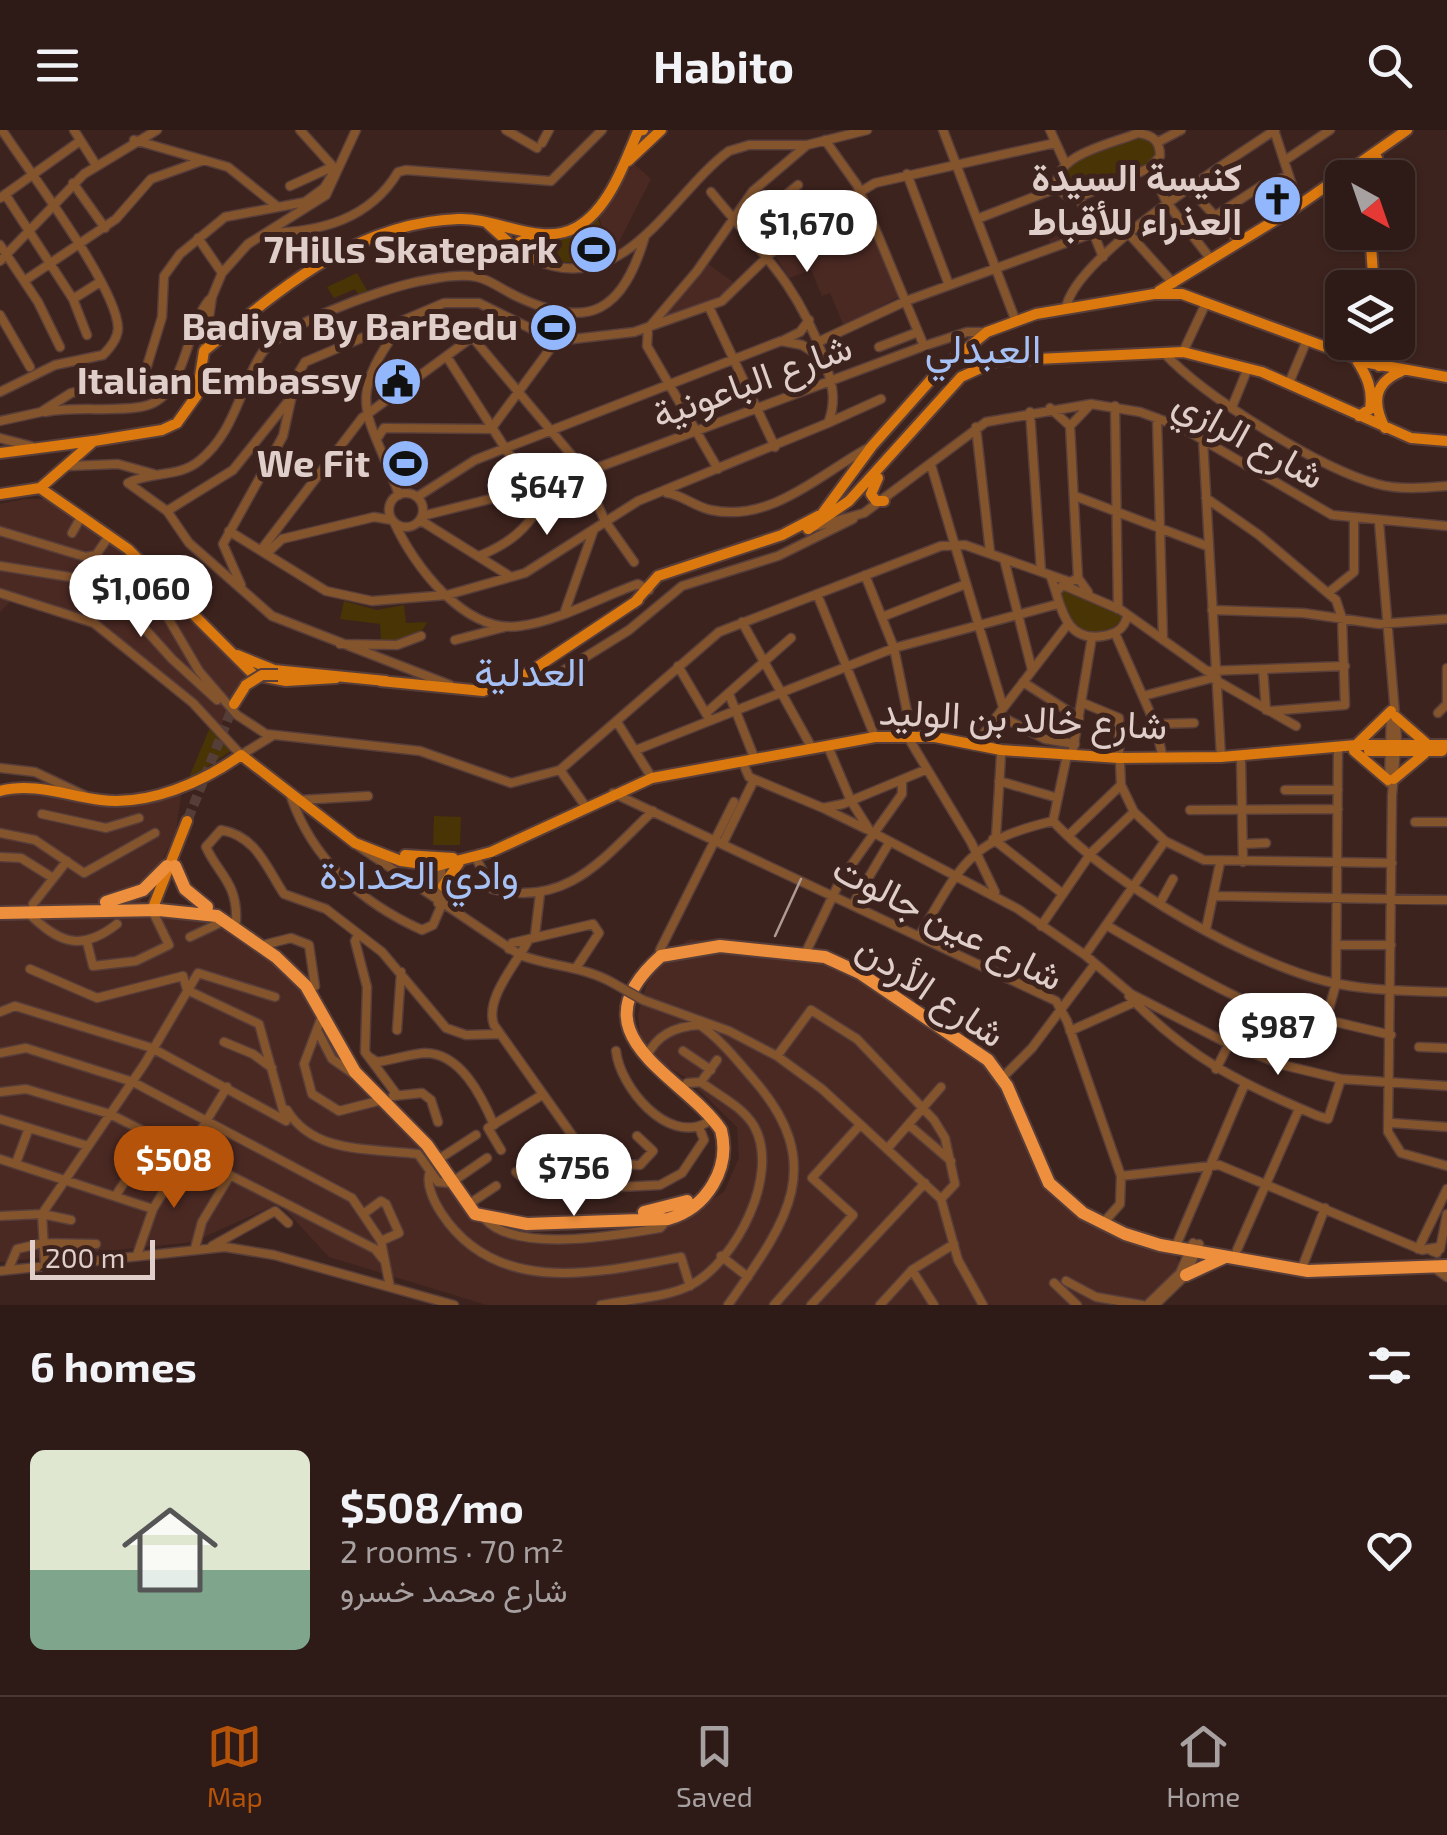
<!DOCTYPE html>
<meta charset="utf-8">
<style>
body{margin:0;font-family:"Exo 2",Vazirmatn,sans-serif;background:#36231f;color:#f1f3f6;height:100vh;display:flex;flex-direction:column;font-size:38px;white-space:nowrap}
*{box-sizing:border-box;margin:0}
p{font-size:32px;color:#a7a1a1}
.icon{flex:none;width:55px;height:55px;fill:none;stroke:currentColor;stroke-width:2;stroke-linecap:round;stroke-linejoin:round}
.map{position:relative;height:1175px;overflow:hidden}
.drawer{display:flex;flex-direction:column;background:#2e1a16;flex:1}
.drawer>*{flex:none}
.needle{width:65px;rotate:140deg}
.buttons{position:absolute;left:1325px;top:30px;display:grid;gap:20px}
.buttons a{display:grid;place-items:center;width:90px;height:90px;border-radius:15px;background:#2e1a16;box-shadow:0 2px 8px #0004,0 0 0 2px #493835;font-size:50px}
.scale{position:absolute;left:30px;bottom:25px;width:125px;box-sizing:border-box;padding-left:10px;border:5px solid #e0ceca;border-top:0;font-size:28px;line-height:35px;white-space:nowrap;color:#e0ceca;-webkit-text-stroke:8px #3d231e;paint-order:stroke}
.price{position:absolute;translate:-50% -85px;padding:0 22px;border-radius:35px;background:#fff;color:#222;font-size:32px;line-height:65px;filter:drop-shadow(0 2px 5px #0008)}
.price::after{content:'';position:absolute;left:50%;top:60px;width:30px;height:22px;margin-left:-15px;background:inherit;clip-path:polygon(0 0,100% 0,50% 100%)}
.price.on{background:#b45309;color:#fff}
ul{padding:0;list-style:none}
li{display:flex;align-items:center;gap:30px;height:250px;padding:0 30px}
li span{display:grid;place-items:center;flex:none;width:280px;height:200px;border-radius:15px;color:#555}
li>.icon{margin-inline-start:auto}
span .icon{width:120px;height:120px;fill:#fffc;stroke-width:1}
li b{font-size:42px}
h2{display:flex;justify-content:space-between;align-items:center;height:120px;padding:0 30px;font-size:42px}
header{display:flex;justify-content:space-between;align-items:center;height:130px;padding:0 30px;background:#2e1a16;font-size:45px;font-weight:700}
.tabs{display:flex;justify-content:space-around;align-items:center;height:140px;border-top:2px solid #493835;background:#2e1a16;font-size:28px;color:#a7a1a1}
.tabs a{display:grid;justify-items:center;gap:5px}
.tabs .on{color:#b45309}
.map>svg:first-child{display:block}
.built{fill:#4b2923}
.green{fill:#483404}
.lines{fill:none;stroke-linecap:round;stroke-linejoin:round}
.major-tunnel{stroke:#553d38;stroke-width:10;stroke-dasharray:10 5;stroke-linecap:butt}
.minor-casing{stroke:#573e3a;stroke-width:11}
.major-casing{stroke:#573e3a;stroke-width:14}
.highway-casing{stroke:#573e3a;stroke-width:16}
.minor{stroke:#84542d;stroke-width:8}
.major{stroke:#db780e;stroke-width:10}
.highway{stroke:#ee8f3e;stroke-width:12}
.rail{stroke:#ae9995;stroke-width:2.5}
.minor-bridge-casing{stroke:#573e3a;stroke-width:11;stroke-linecap:butt}
.major-bridge-casing{stroke:#573e3a;stroke-width:14;stroke-linecap:butt}
.minor-bridge{stroke:#84542d;stroke-width:8}
.major-bridge{stroke:#db780e;stroke-width:10}
.labels{text-anchor:middle;stroke-width:10;stroke-linejoin:round;paint-order:stroke}
.poi-label{font-size:38px;font-weight:bold;fill:#e0ceca;stroke:#3d231e;text-anchor:end}
.street-label{font-size:38px;fill:#e0ceca;stroke:#3d231e}
.neighbourhood-label{font-size:40px;fill:#a5c1f5;stroke:#3d231e}
</style>
<header><svg class="icon" aria-label="menu" viewBox="0 0 24 24"><path d="M4 6h16M4 12h16M4 18h16"/></svg>Habito<svg class="icon" aria-label="search" viewBox="0 0 24 24"><circle cx="10" cy="10" r="6"/><path d="M15 15l6 6"/></svg></header>
<div class="map">
<svg width="1447" height="1175" viewBox="0 0 1447 1175">
<rect width="100%" height="100%" fill="#3d231e"/>
<path class="built" d="M634,34L651,49L616,118L608,120L599,86Z
M858,66L898,167L844,196L830,163L822,166L811,140L789,148L774,124L796,104Z
M1065,85L1073,105L1050,113L1042,94Z
M708,134L737,155L718,169L668,188L665,184Z
M24,369H46L120,419L252,545L237,556L220,599L84,493L12,470L0,482V374Z
M21,656L128,672L182,659L176,701L161,733L136,755L145,783L204,780L287,835L351,937L489,1092L510,1102L582,1106L671,1095L724,1062L739,1028L737,997L687,948L659,932L641,910L638,885L646,856L661,827L690,809L838,825L996,926L1051,1056L1095,1091L1173,1119L1179,1132L1176,1141L1140,1175H487L329,1127L279,1073L193,1112L0,1132V664Z"/>
<path class="green" d="M1141,5L1155,13L1157,23L1149,34L1077,64L1065,63L1058,46L1068,34Z
M598,87L607,124C581,136 544,137 526,112L571,106Z
M357,143L369,164L360,168L355,159L334,168L327,157Z
M1063,458L1121,486L1122,491L1104,503C1074,504 1068,489 1059,463Z
M344,471L377,480L404,475L406,493L427,492C419,512 400,510 381,511L380,494L340,489Z
M211,595L231,621L188,650Z
M434,686L461,687L460,715H433Z"/>
<g class="lines">
<path class="major-tunnel" d="M188,689L234,574"/>
<defs>
<path id="minor" d="M74,0L96,35
M300,0L337,41
M506,0L537,18
M943,0L1015,189
M1050,0L1065,33
M1274,0L1292,55V80
M1138,3C1152,5 1160,10 1160,26L1150,38L1079,67L1067,66L1057,58C1053,24 1112,14 1138,3Z
M134,10L228,37L278,77
M825,10L857,55L924,216
M1158,12L1181,0
M542,13L549,0
M1284,31L1330,0
M1150,38L1167,73L1210,128
M907,44L949,155
M73,53L105,98
M290,56L332,37
M1189,58L1239,112
M5,64L73,169L87,205
M1079,67L1103,127
M0,68L80,11
M1215,86L1261,56L1288,46
M977,89L1057,58
M743,100L798,55
M268,103C321,102 370,89 398,42L406,40L551,51L602,0
M1130,105L1174,154
M198,108L222,143
M506,109C517,122 537,132 553,136C633,155 675,60 729,21L749,15H807L867,0
M0,115L38,172L60,217
M0,131L84,44L157,0
M24,151L116,89L151,49L204,30
M73,169L100,152
M709,177L775,317
M1066,178C1075,126 1228,32 1275,0
M0,185L30,237
M651,195L697,141L753,61L807,15
M648,199L647,216L718,339
M473,208L579,334L605,391L634,432
M782,211L800,202L809,190
M818,212L906,171L1093,103
M879,217L918,202
M204,221L212,167L222,143L248,114L326,65L356,0
M1183,222L1206,173
M1164,223C1205,267 1319,338 1377,354C1399,360 1424,358 1447,356
M447,227L530,357
M1289,253L1307,210
M0,262L55,235L103,225C110,218 118,209 118,198C117,157 28,40 2,0
M1115,276L1118,479
M1232,277L1248,238
M1050,278L1070,296
M45,282C77,276 108,282 140,277C187,271 183,201 209,170
M1030,282L1041,441
M1157,288L1163,510
M0,291L41,282L71,263L135,249L147,236L162,187L164,146L180,124L225,87L305,72L324,58L335,40
M828,293L881,269
M976,297L990,422
M491,299L556,211
M378,307L384,298L491,299
M0,308L31,316
M1203,310L1221,627
M931,335L1003,577
M70,336L118,334L154,344
M667,363C683,365 695,377 711,380C771,393 820,344 868,318
M389 380a17 17 0 1 1 34 0a17 17 0 1 1-34 0Z
M399,365C370,284 342,274 400,196
M1075,366L1207,416
M417,367L475,330L781,211L802,215L823,228
M1206,368L1259,405L1336,470L1342,488L1345,575L1269,581
M167,381L233,340L290,269
M422,386L559,352L924,216L967,202H986
M420,390L508,445
M394,392C414,436 465,504 520,496C560,491 600,467 638,454L649,460
M1379,392L1397,608L1392,666L1388,1002L1401,1023L1447,1036
M814,397L864,383L986,292L1091,274L1140,282L1181,297L1332,385L1447,396
M0,401L86,427L96,425L109,406
M229,401L326,461L372,471L447,465L525,443L638,371L828,293C838,268 831,251 823,226C795,150 761,123 711,62
M72,403L81,387
M261,420L362,288L501,186
M266,424L282,409L374,387L392,390
M479,426C509,414 529,398 543,369L538,357
M1004,429L1032,540
M0,436L89,450L108,458L172,529L217,570
M147,437L168,488L199,541L237,585L266,604L420,621L511,653L560,640L719,502L941,416L965,415L1070,452L1078,448
M865,445L894,518L912,606
M1050,445C1061,471 1062,513 1103,506C1116,504 1124,499 1127,487
M241,455L223,414L283,306L296,247L305,232L444,173H479L556,211L634,202L722,171L793,102L875,53L1055,13
M1057,461L1063,455L1121,480L1207,541L1345,536
M1088,462L1078,448L1070,296L1091,274
M0,463L94,493L193,573L241,625L272,606
M1328,463L1354,442V390
M817,464L875,607
M1212,480L1303,483L1379,494L1447,489
M565,481L594,399
M882,487L966,454
M742,492L812,618
M1115,503L1155,594L1163,628
M455,510L505,497
M340,514L397,515L421,506
M678,536L708,587
M1447,538V571
M534,539L550,549L629,500L682,456L778,426L853,389
M1263,540L1266,580
M1023,552L1079,588
M450,555L272,486L189,413L167,381L128,353C150,341 178,348 199,331C234,303 239,261 260,226C278,195 380,160 416,152C433,149 459,143 477,147C491,150 504,161 518,167C590,201 623,181 645,106
M729,564L754,627
M1143,566L1212,548L1296,596
M1083,573L1119,588V628
M706,583L791,508
M1438,583L1447,574
M998,585L1045,609L1075,614
M617,592L652,648
M1155,594L1194,593
M909,609L971,712L995,762
M974,616L1068,494
M829,619L851,671L870,701L1018,779L1085,825L1131,864L1229,914L1283,935L1341,949L1447,956
M636,620L894,518L1058,474
M1072,626L1092,507
M1066,630L1053,691C1109,753 1257,839 1339,854C1374,861 1412,861 1447,862
M1241,631L1243,732
M743,633L749,647L823,678L843,674L925,640
M1120,633L1121,655L1134,682L1165,711L1204,730L1392,733
M0,638L35,642L90,668
M560,640L586,677
M999,651L1058,668
M1389,653L1391,582
M1285,660H1338
M613,663L1056,871L1067,891L1121,1046L1219,1035L1422,1120L1439,1117L1437,1123L1432,1121
M291,667C313,730 362,773 422,800L433,795L442,774L441,733
M300,670L368,666
M825,679L866,699
M1190,680L1338,679
M42,684L106,698L139,688
M1415,692H1447
M0,703L35,710L84,743L155,703
M1069,705L1121,655
M996,707L1001,625
M993,709L1063,764
M723,713L754,650
M1243,714L1266,713
M358,716L520,825C552,837 583,836 613,853
M0,727L21,728L53,748
M476,728L492,759C568,778 603,728 653,681
M433,732L438,773
M1216,766L1447,770
M1160,773L1173,749
M33,774L67,731
M853,774L889,713
M27,782C58,812 80,823 117,794
M236,791C238,753 218,744 206,717L221,700C257,706 267,739 284,764L326,779L382,822L446,898L466,905L500,904
M1106,795C1143,816 1289,905 1325,893L1336,854L1338,621
M1041,796L1091,723L1134,682
M1206,799L1220,733
M358,805L355,811L367,857L365,922L397,965
M535,805L540,764
M920,805C962,733 969,711 1053,691
M190,807L224,791
M529,809C518,832 484,868 494,895L584,1022L613,1034L640,1035L653,1021L637,1006
M87,812L93,836L136,831L169,815L152,780
M267,814L291,808L309,815L315,856
M1337,815H1391
M509,819L512,813L593,794L599,803L576,838
M660,820L734,672
M806,822L840,751L902,664V650
M1085,825L1165,711
M1129,866C1187,927 1241,954 1318,986L1328,989L1341,949
M643,870L729,901L777,926L822,959L941,1069L958,1130L983,1175
M0,882L15,876L152,918L286,991L259,894L187,860L183,846L97,868L30,839
M322,886L304,934L312,964L339,981L382,970
M1327,890L1391,905
M317,900L332,929L358,947
M397,900L401,842
M1070,901L1137,871
M224,912L253,924L272,938
M1419,917L1447,918
M616,921C620,957 667,1014 706,993
M683,921L711,940
M0,923L26,918L133,952L352,1068L381,1111L390,1157
M647,926C657,904 677,896 700,895C721,910 737,930 754,950C830,1037 784,1095 728,1175
M777,926L811,880L857,909L934,990L945,1008L955,1054L941,1069
M371,928L377,932C393,930 409,924 425,923C461,923 482,967 494,995
M1267,929L1284,886
M1216,939L1229,914
M1005,945L1032,918L1095,834
M681,960L687,953L701,952L717,930
M0,962L26,959L110,984L375,1119L383,1129
M393,966L422,963L431,970L438,992
M287,980C314,1025 373,1018 418,1024L438,1052L449,1053
M0,989L88,1016
M1392,993L1447,997
M909,995L951,1031
M887,1019L941,957
M501,1020L488,998L542,965
M442,1027L476,1005
M0,1029L153,1079
M16,1033L29,998
M430,1042C425,1053 434,1072 442,1084C497,1167 598,1143 681,1127L690,1156
M516,1042L537,1061L660,1055L682,1043L704,1010L699,997
M455,1050L487,1028
M116,1065L154,1007
M472,1072L496,1056
M366,1082L381,1071L386,1074L399,1103L381,1111
M0,1086L42,1084L71,1090
M485,1089C516,1124 619,1105 660,1098L668,1089
M1105,1091L1120,1074L1121,1046
M1178,1111L1244,956
M212,1116L275,1081L288,1093
M195,1118L202,1092L229,1047
M1418,1119L1447,1059
M1440,1119L1447,1084
M1237,1120L1299,979
M137,1125L153,1079L227,957
M721,1126L748,1147
M1303,1135L1325,1078
M45,1136L42,1084L145,933L198,843L275,867
M1433,1137L1447,1147
M8,1140L17,1119L43,1113L96,1114
M912,1140L934,1175
M0,1141L225,1117L274,1125L454,1175
M1066,1151L1096,1167L1142,1175
M1054,1153L1077,1175
M1152,1171L1155,1175L1186,1145L1199,1114
M601,1175C627,1169 667,1168 691,1155C736,1131 781,1044 754,996C742,976 719,966 701,952
M774,1175L853,1085L812,1048L860,995
M811,1175L925,1053
M880,1175L912,1140L954,1114
M1147,1175L1180,1143L1193,1113"/>
<path id="major" d="M628,31L661,0
M1362,48L1377,28
M488,94L507,111
M1370,102L1374,158
M533,107L520,112L533,128
M1159,161L1292,80L1407,0
M1378,212L1379,236
M1356,229C1367,246 1373,259 1370,279L1359,286
M1385,298C1372,273 1374,253 1400,242
M0,323L93,311
M878,348L871,364L876,371H884
M40,358L128,419L254,545L286,551L336,548
M0,364L40,358L94,311L162,300L177,293L197,265L204,221C280,160 354,93 458,89C497,87 540,118 577,97C609,79 625,32 638,1L643,0
M808,399L849,371L961,247L996,231L1183,222L1262,242L1411,308L1447,311
M634,473L658,446L782,405L822,384L872,316L936,244L987,202L1036,184L1154,164H1182L1369,233L1447,247
M237,525L274,540L386,551
M380,551L483,561L525,545L638,470
M234,574L246,555
M1396,587L1427,614
M1357,614L1391,581
M1354,621L1388,650
M1369,621H1442
M1394,649L1424,624
M0,661C33,652 68,666 101,670C149,676 203,652 241,625L355,713L401,731L437,736L491,722L652,648L875,607H935L1001,620L1119,628L1221,627L1356,615H1447
M405,725L453,728
M443,756L459,733
M152,780L187,691"/>
<path id="highway" d="M175,736L185,759L207,777
M106,772L143,760L167,736
M0,783L159,780L217,786L276,827L306,856L355,942L427,1015L475,1084L527,1094L668,1089C707,1078 731,1038 721,1000C684,945 570,906 661,826L720,816L825,827L860,843L988,930L1007,956L1049,1053L1083,1083L1125,1104L1160,1115L1308,1141L1447,1136
M644,1082L687,1071
M1186,1145L1225,1127"/>
</defs>
<use href="#minor" class="minor-casing"/>
<use href="#major" class="major-casing"/>
<use href="#highway" class="highway-casing"/>
<use href="#minor" class="minor"/>
<use href="#major" class="major"/>
<use href="#highway" class="highway"/>
<path class="rail" d="M775,806L801,749"/>
<defs>
<path id="minor-bridge" d="M613,853L643,870"/>
<path id="major-bridge" d="M246,555L262,545H278"/>
</defs>
<use href="#minor-bridge" class="minor-bridge-casing"/>
<use href="#major-bridge" class="major-bridge-casing"/>
<use href="#minor-bridge" class="minor-bridge"/>
<use href="#major-bridge" class="major-bridge"/>
</g>
<defs>
<symbol id="church-disc" viewBox="-11 -11 22 22"><circle r="9.5" fill="#92b7fd" stroke="#3d231e"/><path d="M-1.2-6h2.4v3.5h3.3v2.4h-3.3V6h-2.4V-.1h-3.3v-2.4h3.3Z" fill="#111"/></symbol>
<symbol id="stadium-disc" viewBox="-11 -11 22 22"><circle r="9.5" fill="#92b7fd" stroke="#3d231e"/><path d="M0-5a6.5 5 0 1 0 0 10a6.5 5 0 1 0 0-10ZM-3.5-1.8h7v3.6h-7Z" fill="#111"/></symbol>
<symbol id="civic-disc" viewBox="-11 -11 22 22"><circle r="9.5" fill="#92b7fd" stroke="#3d231e"/><path d="M-.6-6.5H3V-4.5H.6V-3L4-1V1h2V6H-6V1h2V-1L-.6-3ZM-1.2 2.5V6h2.4V2.5Z" fill="#111"/></symbol>
</defs>
<g fill-rule="evenodd">
<use href="#church-disc" x="1250" y="42" width="55" height="55"/>
<use href="#stadium-disc" x="566" y="92" width="55" height="55"/>
<use href="#stadium-disc" x="526" y="170" width="55" height="55"/>
<use href="#civic-disc" x="370" y="224" width="55" height="55"/>
<use href="#stadium-disc" x="378" y="306" width="55" height="55"/>
</g>
<g class="labels">
<g class="poi-label">
<text x="1242" y="61">كنيسة السيدة<tspan x="1242" dy="44">العذراء للأقباط</tspan></text>
<text x="558" y="133">7Hills Skatepark</text>
<text x="518" y="210">Badiya By BarBedu</text>
<text x="362" y="264">Italian Embassy</text>
<text x="370" y="347">We Fit</text>
</g>
<g class="street-label">
<text transform="translate(752 251) rotate(-20)" y="13">شارع الباعونية</text>
<text transform="translate(1249 309) rotate(29)" y="13">شارع الرازي</text>
<text transform="translate(1023 589) rotate(3)" y="13">شارع خالد بن الوليد</text>
<text transform="translate(948 793) rotate(27)" y="13">شارع عين جالوت</text>
<text transform="translate(931 861) rotate(34)" y="13">شارع الأردن</text>
</g>
<g class="neighbourhood-label">
<text x="983" y="233">العبدلي</text>
<text x="530" y="556">العدلية</text>
<text x="419" y="759">وادي الحدادة</text>
</g>
</g>
</svg>
<div class="buttons">
<a><svg class="needle" viewBox="-14 -14 28 28"><path d="M0-13l5 13h-10z" fill="#e53935"/><path d="M0 13l5-13h-10z" fill="#a7a1a1"/></svg></a>
<a><svg class="icon" aria-label="layers" viewBox="0 0 24 24"><path d="M12 4l9 5-9 5-9-5zM3 14l9 5 9-5"/></svg></a>
</div>
<div class="scale">200 m</div>
<b class="price" style="left:807px;top:145px">$1,670</b>
<b class="price" style="left:547px;top:408px">$647</b>
<b class="price" style="left:141px;top:510px">$1,060</b>
<b class="price" style="left:1278px;top:948px">$987</b>
<b class="price on" style="left:174px;top:1081px">$508</b>
<b class="price" style="left:574px;top:1089px">$756</b>
</div>
<section class="drawer">
<h2>6 homes<svg class="icon" aria-label="filters" viewBox="0 0 24 24"><path d="M4 7h16M4 17h16"/><circle cx="9" cy="7" r="2"/><circle cx="15" cy="17" r="2"/></svg></h2>
<ul>
<li><span style="background:linear-gradient(#dfe7d0 60%,#7fa58c 0)"><svg class="icon" aria-label="home" viewBox="0 0 24 24"><path d="M3 11l9-7 9 7M6 9v11h12V9"/></svg></span><div><b>$508/mo</b><p>2 rooms · 70 m²</p><p>شارع محمد خسرو</p></div><svg class="icon" aria-label="heart" viewBox="0 0 24 24"><path d="M12 20l-8-8c-3-5 5-10 8-4 3-6 11-1 8 4z"/></svg></li>
</ul>
</section>
<nav class="tabs">
<a class="on"><svg class="icon" aria-label="map" viewBox="0 0 24 24"><path d="M3 6l6-2 6 2 6-2v14l-6 2-6-2-6 2zM9 4v14M15 6v14"/></svg>Map</a>
<a><svg class="icon" aria-label="saved" viewBox="0 0 24 24"><path d="M7 4h10v16l-5-4-5 4z"/></svg>Saved</a>
<a><svg class="icon" aria-label="home" viewBox="0 0 24 24"><path d="M3 11l9-7 9 7M6 9v11h12V9"/></svg>Home</a>
</nav>
